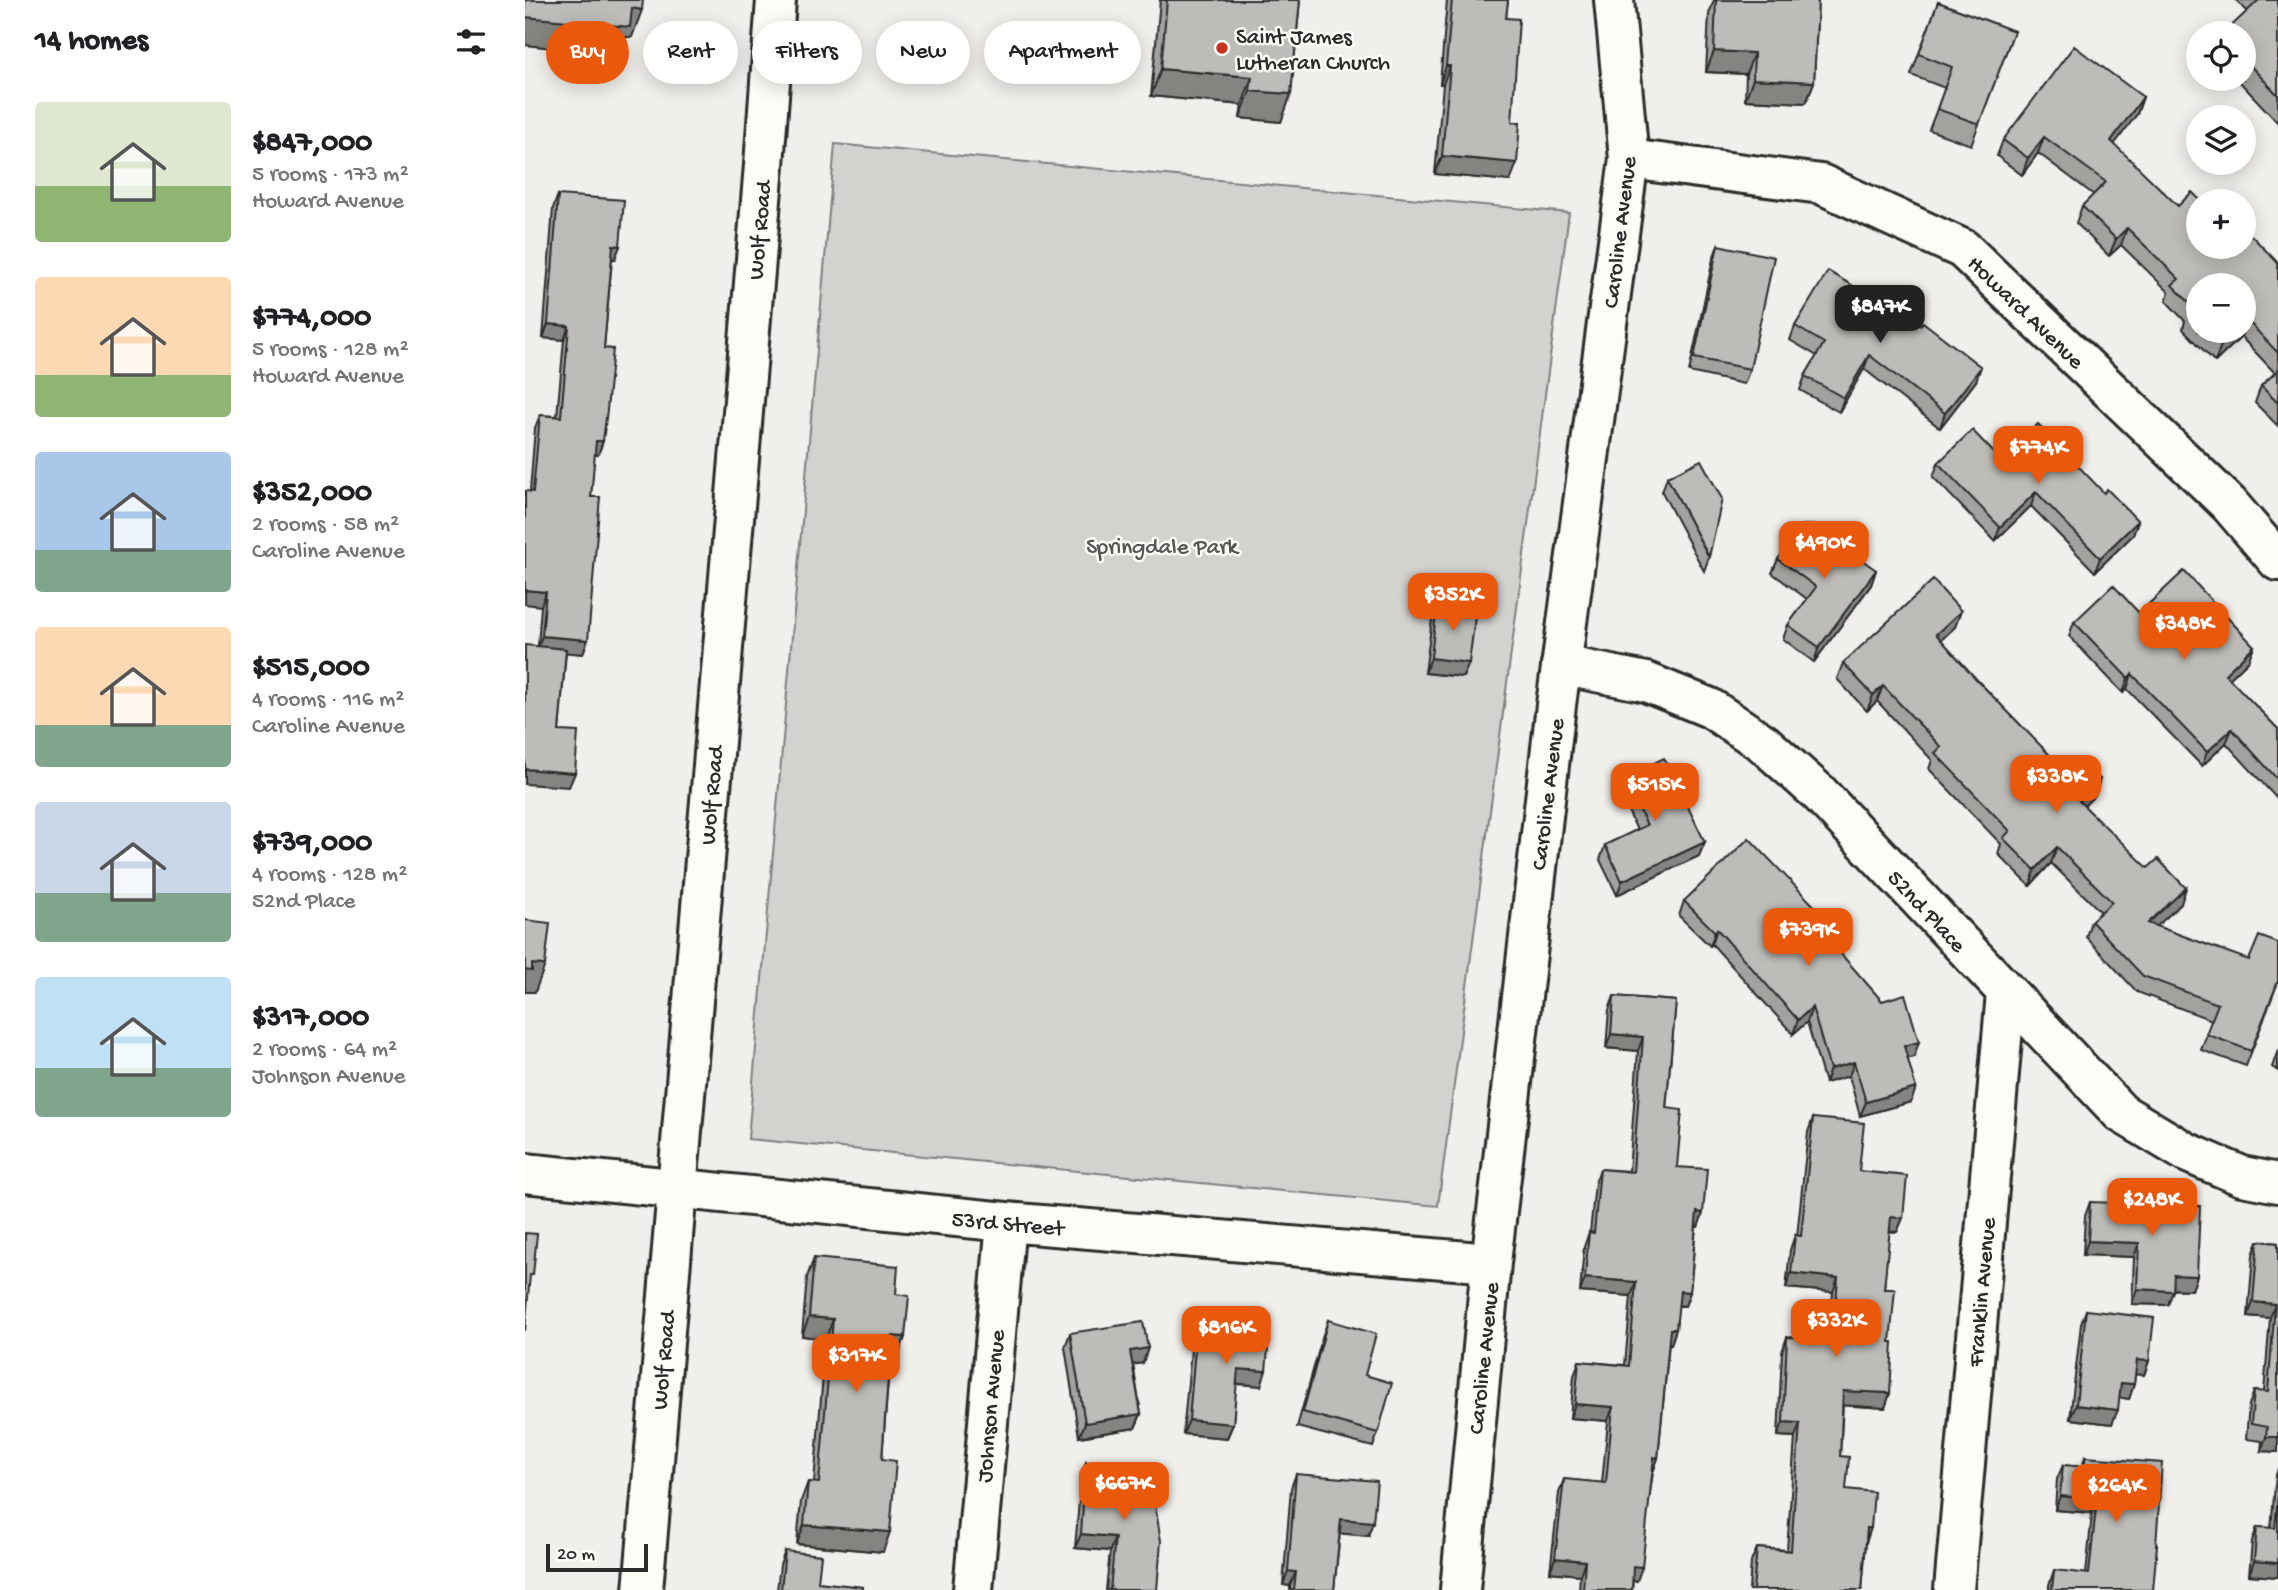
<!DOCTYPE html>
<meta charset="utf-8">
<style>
body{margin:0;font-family:"Gochi Hand",sans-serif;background:#f6f6f6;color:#202124;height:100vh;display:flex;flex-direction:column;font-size:26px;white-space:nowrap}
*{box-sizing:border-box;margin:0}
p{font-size:23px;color:#757577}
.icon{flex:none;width:38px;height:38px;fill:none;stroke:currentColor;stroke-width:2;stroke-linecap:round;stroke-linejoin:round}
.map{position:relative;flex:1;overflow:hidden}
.sheet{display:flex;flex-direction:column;background:#fff;width:525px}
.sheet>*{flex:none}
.hud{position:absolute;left:21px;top:21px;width:665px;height:63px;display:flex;gap:14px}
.controls{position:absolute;left:1661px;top:21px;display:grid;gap:14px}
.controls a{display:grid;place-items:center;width:70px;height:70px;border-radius:50%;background:#fff;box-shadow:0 4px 18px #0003;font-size:35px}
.scale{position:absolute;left:21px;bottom:18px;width:102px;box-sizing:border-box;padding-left:7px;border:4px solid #2b2b2b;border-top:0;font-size:19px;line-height:24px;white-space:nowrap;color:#2b2b2b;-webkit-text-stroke:5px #fdfcf7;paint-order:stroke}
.price{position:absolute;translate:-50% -60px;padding:0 16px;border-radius:14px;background:#ea580c;color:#fff;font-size:23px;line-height:46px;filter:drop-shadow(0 2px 4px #0008)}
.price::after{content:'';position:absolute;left:50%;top:42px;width:21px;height:16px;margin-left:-10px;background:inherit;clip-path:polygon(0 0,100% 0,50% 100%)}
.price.selected{background:#222;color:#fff}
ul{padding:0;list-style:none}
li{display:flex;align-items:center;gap:21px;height:175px;padding:0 35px}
li span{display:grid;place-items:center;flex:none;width:196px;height:140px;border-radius:7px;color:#555}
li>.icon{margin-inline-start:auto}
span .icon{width:84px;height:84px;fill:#fffc;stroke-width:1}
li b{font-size:30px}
h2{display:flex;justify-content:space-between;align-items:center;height:84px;padding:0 35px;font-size:30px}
.chip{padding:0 24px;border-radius:32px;background:#fff;box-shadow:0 4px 18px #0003;font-size:24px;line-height:63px}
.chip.selected{background:#ea580c;color:#fff}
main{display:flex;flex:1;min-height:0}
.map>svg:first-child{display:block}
.green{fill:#d3d2cf;stroke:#7f7e7d;stroke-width:2}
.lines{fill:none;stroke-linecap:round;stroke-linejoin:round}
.minor-casing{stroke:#2b2b2b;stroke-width:44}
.secondary-casing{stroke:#2b2b2b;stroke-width:44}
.minor{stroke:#fdfcf7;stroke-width:38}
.secondary{stroke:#fdfcf7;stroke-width:38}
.wall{fill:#a3a29e;stroke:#2b2b2b;stroke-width:2;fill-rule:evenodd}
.shaded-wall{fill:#848481;stroke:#2b2b2b;stroke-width:2}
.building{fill:#bdbcb8;stroke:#2b2b2b;stroke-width:2}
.poi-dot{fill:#c8321e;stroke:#fdfcf7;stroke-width:2.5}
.labels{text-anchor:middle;stroke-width:5;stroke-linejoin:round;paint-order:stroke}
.poi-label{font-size:23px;fill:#2b2b2b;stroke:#fdfcf7;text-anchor:start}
.street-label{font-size:23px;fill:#2b2b2b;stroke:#fdfcf7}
.park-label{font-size:23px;fill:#555554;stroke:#fdfcf7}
</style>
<main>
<section class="sheet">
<h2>14 homes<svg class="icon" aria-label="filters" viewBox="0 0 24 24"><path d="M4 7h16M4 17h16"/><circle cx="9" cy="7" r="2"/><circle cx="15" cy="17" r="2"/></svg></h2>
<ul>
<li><span style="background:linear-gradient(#dfe7d0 60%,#8fb573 0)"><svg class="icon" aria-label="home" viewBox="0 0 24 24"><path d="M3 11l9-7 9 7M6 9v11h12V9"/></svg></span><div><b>$847,000</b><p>5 rooms · 173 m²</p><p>Howard Avenue</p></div></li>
<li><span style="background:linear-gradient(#ffd9b3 70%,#8fb573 0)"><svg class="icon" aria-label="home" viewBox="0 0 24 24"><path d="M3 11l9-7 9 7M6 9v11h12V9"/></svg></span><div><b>$774,000</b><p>5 rooms · 128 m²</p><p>Howard Avenue</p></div></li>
<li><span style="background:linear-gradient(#a9c7e8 70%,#7fa58c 0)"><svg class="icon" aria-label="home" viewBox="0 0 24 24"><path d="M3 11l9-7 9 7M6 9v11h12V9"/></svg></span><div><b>$352,000</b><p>2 rooms · 58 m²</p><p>Caroline Avenue</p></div></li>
<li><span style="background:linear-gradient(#ffd9b3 70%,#7fa58c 0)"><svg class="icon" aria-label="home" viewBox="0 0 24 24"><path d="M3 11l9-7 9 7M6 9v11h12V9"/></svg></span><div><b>$515,000</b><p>4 rooms · 116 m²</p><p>Caroline Avenue</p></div></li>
<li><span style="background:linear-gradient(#c9d6e8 65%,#7fa58c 0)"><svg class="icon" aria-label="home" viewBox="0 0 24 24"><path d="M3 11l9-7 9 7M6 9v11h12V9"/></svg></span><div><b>$739,000</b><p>4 rooms · 128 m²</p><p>52nd Place</p></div></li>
<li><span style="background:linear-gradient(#bfe0f5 65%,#7fa58c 0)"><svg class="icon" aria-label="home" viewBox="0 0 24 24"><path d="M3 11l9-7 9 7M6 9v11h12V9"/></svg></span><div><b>$317,000</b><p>2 rooms · 64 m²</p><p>Johnson Avenue</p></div></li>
</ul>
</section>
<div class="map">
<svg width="1753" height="1590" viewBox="0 0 1753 1590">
<rect width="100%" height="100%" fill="#f0efeb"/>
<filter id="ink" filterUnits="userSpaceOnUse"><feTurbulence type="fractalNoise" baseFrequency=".0143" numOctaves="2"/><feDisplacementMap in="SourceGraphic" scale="14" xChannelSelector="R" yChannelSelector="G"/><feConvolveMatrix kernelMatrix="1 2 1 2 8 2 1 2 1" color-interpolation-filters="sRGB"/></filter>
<g filter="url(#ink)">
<path class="green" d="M310,144L1044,213L913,1206L223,1139Z"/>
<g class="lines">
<defs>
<path id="minor" d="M1104,159L1296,184L1438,249L1704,504L1753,561
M1036,665L1121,682L1185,708L1238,743L1294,793L1596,1113L1661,1152L1717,1176L1753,1183
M0,1173L481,1222L966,1263
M448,1590L481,1222
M935,1590L966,1263L1031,705L1104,159L1089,0
M1429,1590L1481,993"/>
<path id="secondary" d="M118,1590L239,165L251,0"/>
</defs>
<use href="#minor" class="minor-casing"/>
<use href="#secondary" class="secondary-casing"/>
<use href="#minor" class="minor"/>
<use href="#secondary" class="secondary"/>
</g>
<path class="wall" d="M635,0H775L766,94L756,122L715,118L717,105L626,96Z
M922,0H983L981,18L987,122L985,181L910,174L918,84H915Z
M1189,0H1293L1289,82L1281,103L1220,100L1221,74L1181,72L1184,14Z
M1711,0H1753V123L1712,79H1718V33L1722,11Z
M1413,2L1489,31L1446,145L1404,130L1420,88L1386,75Z
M1618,97L1612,114L1589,144L1673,247L1753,263V426L1730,403L1736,386L1750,373L1716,337L1690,362L1658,329L1660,321L1641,301L1644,292L1596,245L1584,256L1551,223L1557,206L1569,195L1513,153L1497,175L1472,156L1478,140ZM1673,285H1718V331H1673Z
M33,195L90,259H87L79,348L78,441L73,455H69L66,497L58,654L41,652L34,731L44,787L13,646L16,606L5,491L10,428L15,415L32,416L39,340L18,338L28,208Z
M1193,245L1225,369L1219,384L1164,372L1188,259Z
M1270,326L1451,381L1415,428L1339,369L1314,412L1275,390L1280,376L1292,356L1265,340Z
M1476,460L1613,521L1608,535L1570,572L1506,506L1470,541L1408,477L1413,463Z
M1142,477L1184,557L1179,571L1137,492Z
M1253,559L1351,570L1346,585L1289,662L1258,639L1263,625L1282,599L1247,573Z
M912,604L944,663L938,677L900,673L907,619Z
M1436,611L1430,627L1416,640L1452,680L1542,773L1575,779L1570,795L1559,806L1656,904L1631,926L1753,982L1721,1066L1676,1050L1687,1020L1612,992L1561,937L1566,921L1576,912L1526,863L1505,886L1473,854L1476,844L1404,769L1407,760L1352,701L1342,711L1312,679L1318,663Z
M1614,613L1729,646L1723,661L1704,679L1753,729V800L1701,743L1677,766L1602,689L1598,693L1544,636L1549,622Z
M1099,778L1174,856L1092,895L1075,860L1080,845L1112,830L1094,792Z
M1159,901L1314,952L1389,1057L1383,1058L1386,1102L1335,1116L1324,1076L1300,1083L1282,1022L1268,1034L1187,944L1185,946L1154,916Z
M1089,996L1151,1001L1141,1108L1152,1167L1178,1213L1173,1227H1171L1165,1292L1160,1306H1153L1151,1329L1146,1344L1144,1343L1133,1458L1128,1472L1112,1581H1108L1107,1590H1054L1055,1575L1025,1572L1034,1493L1039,1479L1077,1483L1083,1421L1045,1418L1049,1376L1054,1361L1100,1365L1106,1296L1055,1292L1059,1247L1064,1232L1065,1233L1070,1183L1075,1169L1104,1171L1113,1051L1081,1048L1084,1010Z
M1753,1050V1071L1747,1067Z
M1288,1118L1334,1171L1378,1218L1372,1232L1364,1231L1359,1289L1365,1342V1393L1360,1408L1318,1405L1315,1456L1321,1489L1341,1543L1337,1590H1224L1226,1562L1232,1548L1262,1550L1270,1437L1253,1436L1257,1352L1262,1337L1304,1339L1308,1292L1261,1288L1265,1250L1270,1235L1272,1236L1283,1132Z
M1565,1202L1672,1276L1667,1290L1648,1289L1643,1305L1607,1304L1609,1257L1558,1255L1560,1216Z
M1733,1241L1753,1243V1452L1736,1451L1737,1441L1721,1439L1724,1405L1729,1391L1739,1392L1745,1318L1723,1316L1728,1255Z
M289,1258L371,1294L380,1337L373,1357L365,1356L357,1459L358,1552L272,1544L276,1501L283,1482H289L301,1339L277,1336L282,1277Z
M1561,1310L1624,1361L1619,1375L1610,1374L1609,1384L1604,1399L1594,1397L1587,1424L1545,1419L1556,1324Z
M718,1314L736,1386L711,1384L708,1424L702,1438L658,1434L667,1339L672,1325L712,1329Z
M803,1320L840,1375L853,1433L848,1447L772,1427L798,1335Z
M545,1333L618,1363L608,1364L616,1414L610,1428L554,1437L540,1347Z
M1560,1457L1628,1590H1524V1585L1529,1570L1561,1574L1567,1513L1530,1510L1532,1479L1538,1465L1557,1467Z
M561,1462L632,1590H581L585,1551L550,1548L556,1477Z
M1753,1469V1577L1724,1575L1727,1542L1732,1527L1746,1528L1751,1475Z
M771,1474L843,1536L815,1533L809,1590H765V1586L758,1585L766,1488Z
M260,1551L293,1582L338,1590H252L255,1565Z"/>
<path class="shaded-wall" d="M107,8L117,10L107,37H101L95,55L0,45V17Z
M1189,51L1229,53L1221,74L1181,72Z
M921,66H925L918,84H915Z
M636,69L727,77L717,105L626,96Z
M1228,79L1289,82L1281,103L1220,100Z
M725,91L766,94L756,122L715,118Z
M1618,97L1612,114L1580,157L1586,141Z
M1519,137L1513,153L1497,175L1503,158Z
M917,156L992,163L985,181L910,174Z
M1602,228L1596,245L1584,256L1591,239Z
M88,245L95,246L90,259H83Z
M23,324L44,326L39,340L18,338Z
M1711,331H1718L1716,337L1690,362L1696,345Z
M1344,355L1339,369L1314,412L1319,398Z
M1456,367L1451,381L1415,428L1420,413Z
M71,441H78L73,455L66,454Z
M1511,492L1506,506L1470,541L1475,527Z
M1613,521L1608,535L1570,572L1575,558Z
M1351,570L1346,585L1289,662L1294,647Z
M0,590L21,592L16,606L0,604Z
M1436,611L1430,627L1405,650L1411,634Z
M17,636L63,640L58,654L12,650Z
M1729,646L1723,661L1694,689L1700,674Z
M906,658L944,663L938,677L900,673Z
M1607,674L1602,689L1598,693L1603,678Z
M1358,686L1352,701L1342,711L1348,695Z
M1707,729L1701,743L1677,766L1682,752Z
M0,769L50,773L44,787L0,784Z
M1575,779L1570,795L1548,817L1554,801Z
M1180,842L1174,856L1092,895L1097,881Z
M1532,847L1526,863L1505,886L1510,870Z
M1661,888L1656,904L1618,939L1623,923Z
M1192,929L1187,944L1185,946L1190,932Z
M1319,937L1314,952L1309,946Z
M7,964L20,965L10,992H0V970Z
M1287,1007L1282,1022L1268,1034L1273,1020Z
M1086,1034L1118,1037L1113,1051L1081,1048Z
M1394,1042L1389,1057L1374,1061L1379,1046Z
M1329,1062L1324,1076L1300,1083L1305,1069Z
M1391,1088L1386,1102L1335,1116L1341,1102Z
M1172,1212L1178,1213L1173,1227H1167Z
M1366,1217L1378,1218L1372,1232L1361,1231Z
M1563,1241L1614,1243L1609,1257L1558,1255Z
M1266,1273L1313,1278L1308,1292L1261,1288Z
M1649,1275L1672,1276L1667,1290L1644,1289Z
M1060,1278L1111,1282L1106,1296L1055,1292Z
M1612,1289L1648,1291L1643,1305L1607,1304Z
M1155,1291L1165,1292L1160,1306L1149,1305Z
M1728,1302L1750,1304L1745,1318L1723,1316Z
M284,1317L308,1319L301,1339L277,1336Z
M1145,1329H1151L1146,1344L1140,1343Z
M366,1336L380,1337L373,1357L359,1355Z
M623,1348L618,1363L600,1366L605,1351Z
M1612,1360L1624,1361L1619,1375L1606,1374Z
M713,1369L741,1371L736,1386L707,1383Z
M1596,1383L1609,1384L1604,1399L1591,1397Z
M1318,1391L1365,1393L1360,1408L1313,1405Z
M1050,1404L1088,1407L1083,1421L1045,1418Z
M1551,1405L1593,1410L1587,1424L1545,1419Z
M616,1414L610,1428L554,1437L560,1423Z
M664,1420L708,1424L702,1438L658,1434Z
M1258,1422L1275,1423L1270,1437L1253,1436Z
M1741,1437H1753V1452L1736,1451Z
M1129,1457L1133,1458L1128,1472H1124Z
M1535,1496L1572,1499L1567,1513L1530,1510Z
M816,1519L848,1522L843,1536L811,1533Z
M279,1525L365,1532L358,1552L272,1544Z
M1342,1528H1346L1341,1543Z
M556,1534L590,1537L585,1551L550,1548Z
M1030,1558L1060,1561L1055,1575L1025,1572Z
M1729,1561L1753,1563V1577L1724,1575Z
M1108,1566L1117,1567L1112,1581L1103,1580Z
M763,1571L771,1572L765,1586L758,1585Z"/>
<path class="building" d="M0,0H118L117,10L107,8L105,27L0,17Z
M642,0H775L766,94L725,91L727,77L636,69Z
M927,0H983L981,18L994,19L987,122H995L992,163L917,156L925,66H921Z
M1191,0H1293L1289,82L1228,79L1229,53L1189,51Z
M1734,0H1753V95L1718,58V33H1699Z
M1413,2L1489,31L1454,124L1412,109L1427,67L1394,54Z
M1549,46L1618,97L1586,141L1653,206L1667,192L1676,201H1673V247H1718V234L1722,231L1753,263V353L1722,320L1718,323V285H1673V322L1664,312L1669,307L1647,285L1654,279L1602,228L1591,239L1557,206L1581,182L1519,137L1503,158L1478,140Z
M33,195L99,200L95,246L88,245L79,348L88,349L82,410L78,441H71L66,497H75L63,640L17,636L21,592L0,590V491L8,492L15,415L36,417L44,326L23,324Z
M1193,245L1249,257L1225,369L1169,358Z
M1303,271L1395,325L1398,322L1456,367L1420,413L1344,355L1319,398L1280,376L1299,343L1270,326Z
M1682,331H1711L1696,345Z
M1753,370V403L1736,386Z
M1513,424L1579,493L1582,489L1613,521L1575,558L1511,492L1475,527L1413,463L1447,430L1476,460Z
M1176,460L1197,499L1184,557L1142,477Z
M1278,525H1288L1351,570L1294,647L1263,625L1291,587L1253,559Z
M1659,571L1729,646L1700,674L1753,729V780L1707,729L1682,752L1607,674L1603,678L1549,622L1588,585L1614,613Z
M1408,580L1436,611L1411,634L1452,680L1542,773L1556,760L1575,779L1554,801L1623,868L1633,859L1661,888L1623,923L1724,960L1734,936L1753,943V981L1726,1051L1681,1034L1693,1004L1618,976L1566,921L1587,902L1532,847L1510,870L1478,838L1485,831L1410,753L1416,747L1358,686L1348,695L1318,663Z
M912,604L951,609L944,663L906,658Z
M0,645L41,649L34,731L53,732L50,773L0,769Z
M1139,758L1180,842L1097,881L1080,845L1122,825L1099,778Z
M1224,838L1319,937L1309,946L1357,1001L1380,994L1394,1042L1379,1046L1391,1088L1341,1102L1329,1062L1305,1069L1287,1007L1273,1020L1192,929L1190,932L1159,901Z
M0,920L25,923L20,965L7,964V971L0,970Z
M1089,996L1151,1001L1141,1108L1157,1110L1152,1167L1182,1169L1178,1213L1172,1212L1165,1292L1155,1291L1151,1329H1145L1133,1458L1129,1457L1117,1567L1108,1566L1107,1590H1058L1060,1561L1030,1558L1039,1479L1081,1483L1088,1407L1050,1404L1054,1361L1104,1366L1111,1282L1060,1278L1064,1232L1069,1233L1075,1169L1108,1172L1118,1037L1086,1034Z
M1288,1118L1339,1123L1334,1171L1382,1176L1378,1218L1366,1217L1359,1289H1370L1365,1342H1368L1365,1393L1318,1391L1315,1456L1324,1457L1321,1489L1349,1492L1346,1528H1342L1337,1590H1228L1232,1548L1266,1551L1275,1423L1258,1422L1262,1337L1308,1339L1313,1278L1266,1273L1270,1235L1276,1236Z
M1565,1202L1675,1206L1672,1276L1649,1275L1648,1291L1612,1289L1614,1243L1563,1241Z
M0,1233L12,1234L8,1275H5L0,1331Z
M1733,1241L1753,1243V1437H1741L1742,1427L1726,1424L1729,1391L1743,1392L1750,1304L1728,1302Z
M289,1258L373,1266L371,1294L384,1296L380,1337L366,1336L357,1459L371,1461L365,1532L279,1525L283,1482L294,1483L308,1319L284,1317Z
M1561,1310L1629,1318L1624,1361L1612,1360L1609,1384L1596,1383L1593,1410L1551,1405Z
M718,1314L746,1317L741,1371L713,1369L708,1424L664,1420L672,1325L716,1329Z
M803,1320L851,1334L840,1375L867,1383L853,1433L778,1412Z
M618,1322L623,1348L605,1351L616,1414L560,1423L545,1333Z
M1560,1457L1637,1463L1631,1545H1632L1628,1590H1527L1529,1570L1564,1574L1572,1499L1535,1496L1538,1465L1560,1467Z
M561,1462L624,1468L636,1541L632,1590H585L590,1537L556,1534Z
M771,1474L852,1481L848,1522L816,1519L809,1590H769L771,1572L763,1571Z
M1753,1495V1563L1729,1561L1732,1527L1750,1528Z
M260,1551L296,1555L293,1582L338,1587V1590H256Z"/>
</g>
<circle class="poi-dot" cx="697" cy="48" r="7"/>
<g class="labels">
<g class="poi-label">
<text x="711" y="43">Saint James<tspan x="711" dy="26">Lutheran Church</tspan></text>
</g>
<g class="street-label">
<text transform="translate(233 230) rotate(-85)" y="8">Wolf Road</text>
<text transform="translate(1093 232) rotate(-83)" y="8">Caroline Avenue</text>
<text transform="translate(1502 311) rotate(44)" y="8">Howard Avenue</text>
<text transform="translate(1021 794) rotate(-83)" y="8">Caroline Avenue</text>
<text transform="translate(185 795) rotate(-85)" y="8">Wolf Road</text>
<text transform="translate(1403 910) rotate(47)" y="8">52nd Place</text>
<text transform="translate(483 1222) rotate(5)" y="8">53rd Street</text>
<text transform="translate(1455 1292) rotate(-85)" y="8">Franklin Avenue</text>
<text transform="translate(957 1358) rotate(-84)" y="8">Caroline Avenue</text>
<text transform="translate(137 1360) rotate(-85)" y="8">Wolf Road</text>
<text transform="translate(464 1406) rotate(-85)" y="8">Johnson Avenue</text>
</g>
<g class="park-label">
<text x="637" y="553">Springdale Park</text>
</g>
</g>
</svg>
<div class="controls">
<a><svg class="icon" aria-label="locate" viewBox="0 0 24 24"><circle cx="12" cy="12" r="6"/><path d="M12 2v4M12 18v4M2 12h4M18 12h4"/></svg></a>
<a><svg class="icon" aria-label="layers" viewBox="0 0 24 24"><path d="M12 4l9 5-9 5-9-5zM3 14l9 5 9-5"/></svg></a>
<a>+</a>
<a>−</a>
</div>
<div class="scale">20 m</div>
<b class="price selected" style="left:1355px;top:345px">$847K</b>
<b class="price" style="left:1513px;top:486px">$774K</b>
<b class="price" style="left:1299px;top:581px">$490K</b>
<b class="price" style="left:928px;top:633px">$352K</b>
<b class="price" style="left:1659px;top:662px">$348K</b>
<b class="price" style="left:1531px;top:815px">$338K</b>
<b class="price" style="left:1130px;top:823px">$515K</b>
<b class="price" style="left:1283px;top:968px">$739K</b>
<b class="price" style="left:1627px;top:1238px">$248K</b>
<b class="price" style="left:1311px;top:1359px">$332K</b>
<b class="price" style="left:701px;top:1366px">$816K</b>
<b class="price" style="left:331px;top:1394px">$317K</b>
<b class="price" style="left:599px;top:1522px">$667K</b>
<b class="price" style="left:1591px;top:1524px">$264K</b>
<div class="hud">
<a class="chip selected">Buy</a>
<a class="chip">Rent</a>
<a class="chip">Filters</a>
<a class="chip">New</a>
<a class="chip">Apartment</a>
</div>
</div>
</main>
